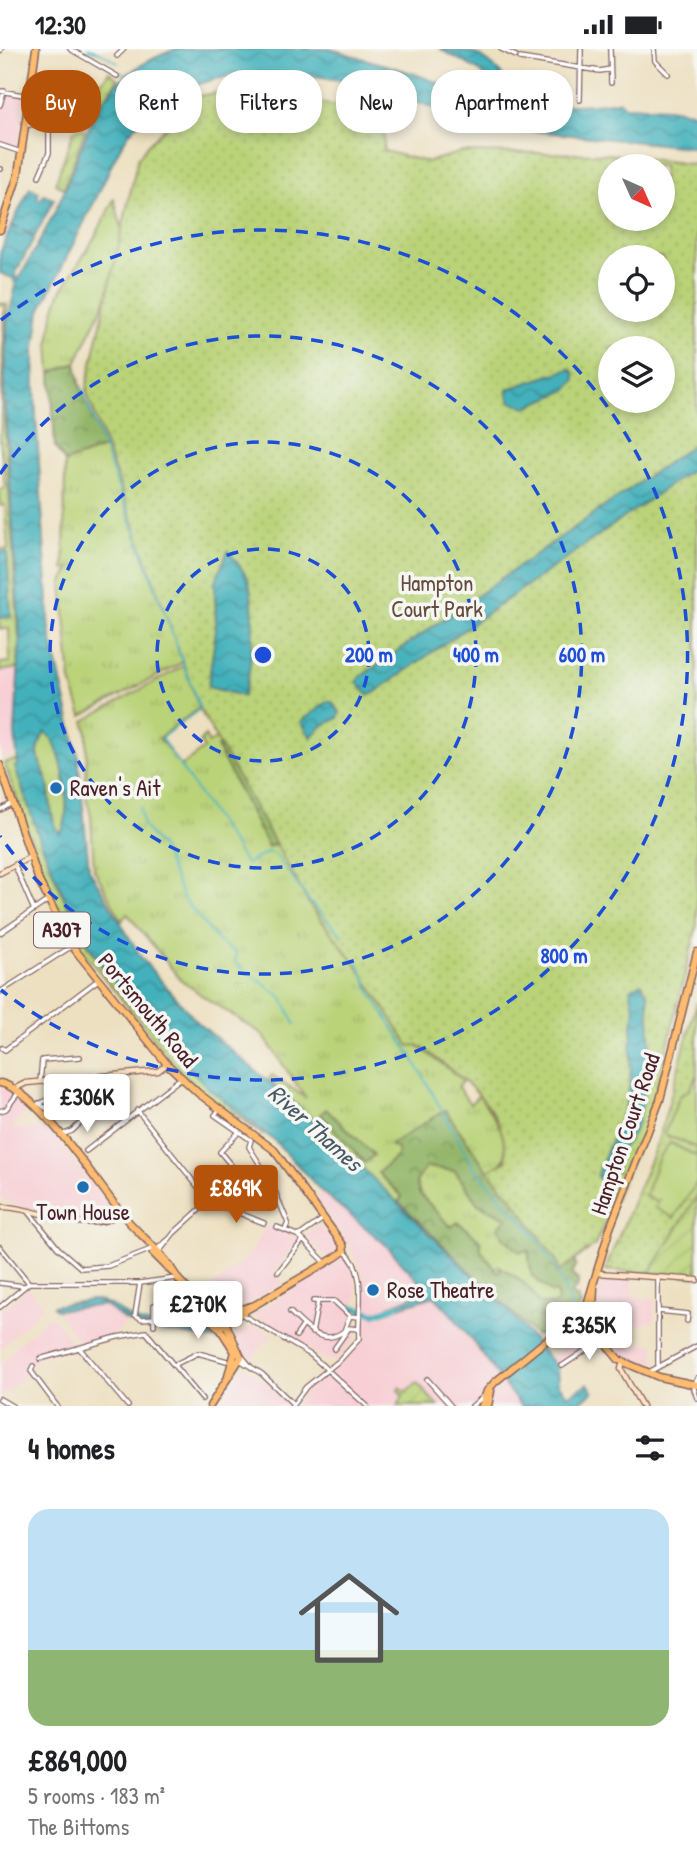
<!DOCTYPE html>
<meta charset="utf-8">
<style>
body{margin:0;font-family:"Patrick Hand",sans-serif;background:#f2f2f2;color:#202124;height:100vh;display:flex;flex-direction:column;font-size:26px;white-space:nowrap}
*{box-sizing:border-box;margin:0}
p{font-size:23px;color:#757577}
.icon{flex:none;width:38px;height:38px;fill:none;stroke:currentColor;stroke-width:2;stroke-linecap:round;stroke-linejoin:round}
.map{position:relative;height:1357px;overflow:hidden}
.sheet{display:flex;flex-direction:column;background:#fff;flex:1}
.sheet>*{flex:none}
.top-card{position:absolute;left:21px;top:21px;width:656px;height:63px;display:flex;gap:14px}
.needle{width:46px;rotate:135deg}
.fabs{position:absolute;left:598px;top:105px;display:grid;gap:14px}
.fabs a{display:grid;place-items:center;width:77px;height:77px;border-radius:50%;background:#fff;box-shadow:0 4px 10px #0003;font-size:35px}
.price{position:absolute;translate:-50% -60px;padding:0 16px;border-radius:7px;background:#fff;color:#222;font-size:23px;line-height:46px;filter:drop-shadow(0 2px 4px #0008)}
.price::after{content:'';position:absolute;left:50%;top:42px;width:21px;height:16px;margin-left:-10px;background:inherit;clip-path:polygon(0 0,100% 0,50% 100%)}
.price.on{background:#b45309;color:#fff}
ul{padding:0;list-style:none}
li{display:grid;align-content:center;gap:14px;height:371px;padding:0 28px}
li span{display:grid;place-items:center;height:217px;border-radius:21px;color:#555}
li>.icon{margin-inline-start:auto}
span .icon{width:126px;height:126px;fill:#fffc;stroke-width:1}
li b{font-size:30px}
h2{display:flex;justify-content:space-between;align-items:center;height:84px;padding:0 28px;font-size:30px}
.tag{padding:0 24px;border-radius:28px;background:#fff;box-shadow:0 4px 10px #0003;font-size:24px;line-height:63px}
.tag.on{background:#b45309;color:#fff}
.status{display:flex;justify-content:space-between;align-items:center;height:49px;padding:0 35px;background:#fff;direction:ltr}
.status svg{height:19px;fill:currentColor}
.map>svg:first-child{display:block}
.built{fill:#f7cfd4}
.grass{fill:url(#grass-tufts);stroke:#827952;stroke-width:2}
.forest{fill:url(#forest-crowns);stroke:#6e6a4a;stroke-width:2;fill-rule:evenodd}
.park{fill:url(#park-dots);stroke:#827952;stroke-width:2;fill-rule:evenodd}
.garden{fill:url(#garden-furrows);stroke:#827952;stroke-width:2}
.pitch{fill:#bad378;stroke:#827952;stroke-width:2}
.water{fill:url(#water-waves);stroke:#466873;stroke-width:2;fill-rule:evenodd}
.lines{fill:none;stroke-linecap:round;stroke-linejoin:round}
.stream{stroke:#42b1bb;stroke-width:2}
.river{stroke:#42b1bb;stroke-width:6}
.street-casing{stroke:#836360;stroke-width:6}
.secondary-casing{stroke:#836360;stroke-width:7}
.primary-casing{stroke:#836360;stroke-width:9}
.street{stroke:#fff;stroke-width:3.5}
.secondary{stroke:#ffe4c6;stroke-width:4.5}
.primary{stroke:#febc71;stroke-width:6}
.ring{fill:none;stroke:#1d4ed8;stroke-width:3.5;stroke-dasharray:12 9}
.poi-dot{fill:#1f6fb2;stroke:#f6f6f2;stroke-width:2.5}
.labels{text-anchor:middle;stroke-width:7;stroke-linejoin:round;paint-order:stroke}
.shield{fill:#f6f6f2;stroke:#7e6067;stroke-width:2}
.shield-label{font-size:21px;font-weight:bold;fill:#4a1f2b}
.park-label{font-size:23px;fill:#664c3e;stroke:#f6f6f2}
.poi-label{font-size:23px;fill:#4a1f2b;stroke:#f6f6f2;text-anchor:start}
.street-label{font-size:23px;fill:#4a1f2b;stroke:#f6f6f2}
.water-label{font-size:24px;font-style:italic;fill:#475965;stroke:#f6f6f2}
.centre{fill:#1d4ed8;stroke:#f6f6f2;stroke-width:3.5}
.ring-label{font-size:21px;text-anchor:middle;font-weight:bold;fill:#1d4ed8;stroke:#f6f6f2;stroke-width:7;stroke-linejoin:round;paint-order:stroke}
</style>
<div class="status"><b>12:30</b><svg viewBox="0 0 49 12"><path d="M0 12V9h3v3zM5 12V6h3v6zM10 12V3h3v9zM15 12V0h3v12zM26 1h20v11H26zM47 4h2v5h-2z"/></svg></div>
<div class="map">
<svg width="697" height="1357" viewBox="0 0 697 1357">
<defs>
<pattern id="grass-tufts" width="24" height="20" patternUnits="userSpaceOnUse" patternTransform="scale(1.75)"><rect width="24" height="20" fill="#bad378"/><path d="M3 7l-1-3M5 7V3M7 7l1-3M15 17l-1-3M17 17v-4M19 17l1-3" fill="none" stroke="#a1b568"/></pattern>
<pattern id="forest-crowns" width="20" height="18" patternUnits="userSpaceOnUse" patternTransform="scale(1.75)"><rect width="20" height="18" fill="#93b568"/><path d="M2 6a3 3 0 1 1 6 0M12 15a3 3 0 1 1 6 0" fill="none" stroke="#7a9356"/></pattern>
<pattern id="park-dots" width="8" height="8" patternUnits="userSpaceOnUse" patternTransform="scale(1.75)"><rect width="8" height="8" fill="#bad378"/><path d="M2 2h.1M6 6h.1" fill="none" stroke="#a1b568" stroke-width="1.8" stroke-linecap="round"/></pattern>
<pattern id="garden-furrows" width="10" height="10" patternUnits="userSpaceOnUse" patternTransform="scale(1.75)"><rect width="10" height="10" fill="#bad378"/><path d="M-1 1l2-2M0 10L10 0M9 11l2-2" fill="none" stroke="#a1b568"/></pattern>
<pattern id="water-waves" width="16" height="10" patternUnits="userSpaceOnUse" patternTransform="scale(1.75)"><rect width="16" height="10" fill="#42b1bb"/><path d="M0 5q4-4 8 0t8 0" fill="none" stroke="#398f98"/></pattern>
</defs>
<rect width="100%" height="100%" fill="#f6f6f2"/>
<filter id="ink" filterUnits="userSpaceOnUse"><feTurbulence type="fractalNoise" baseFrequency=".0143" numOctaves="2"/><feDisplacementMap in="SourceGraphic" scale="14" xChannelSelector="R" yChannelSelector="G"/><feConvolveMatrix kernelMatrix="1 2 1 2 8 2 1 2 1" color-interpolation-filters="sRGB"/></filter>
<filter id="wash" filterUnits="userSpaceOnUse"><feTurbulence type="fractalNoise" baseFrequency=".00686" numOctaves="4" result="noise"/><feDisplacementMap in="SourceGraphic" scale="28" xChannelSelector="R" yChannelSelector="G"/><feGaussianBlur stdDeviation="1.57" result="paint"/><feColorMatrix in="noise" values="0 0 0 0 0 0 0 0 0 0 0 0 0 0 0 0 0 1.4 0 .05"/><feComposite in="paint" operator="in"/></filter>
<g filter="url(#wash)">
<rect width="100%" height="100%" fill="#ede0c1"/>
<path class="built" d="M6,44L25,47L18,97L0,92V66Z
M18,619L14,707L3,710L0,702V622Z
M0,1037L15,1043L29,1060L11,1080H49L115,1164L72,1170L10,1155L0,1148Z
M322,1143L384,1194L444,1257L521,1357H295L301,1346L316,1333L328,1324L333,1326V1320L362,1290L361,1266L365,1243L361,1223L348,1195L314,1149Z
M319,1175L338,1195V1201L327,1209L305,1187Z
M267,1176L300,1190L275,1223L284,1234L245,1257L241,1254L233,1257L206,1244L251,1203Z
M344,1208L350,1213L357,1240L354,1282L357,1287L336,1312L325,1311L253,1265Z
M602,1229L633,1231V1248L655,1250V1272L629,1278L632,1295L655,1294V1315L651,1318L623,1310L616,1312L605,1300L609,1296L597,1268Z
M28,1238L43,1257L0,1301V1262Z
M93,1256L105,1257L126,1273L119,1283L81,1295L57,1263Z
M51,1266L75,1297L37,1309L29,1320V1324L0,1348V1316L19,1294Z
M255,1276L273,1287L252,1309L243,1303L234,1286Z
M587,1276L593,1279L598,1291L569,1308L570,1311L557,1319L550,1307L563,1299L559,1293L581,1277Z
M242,1317L272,1337L289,1357H219Z"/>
<path class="grass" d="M114,150L128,203L76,314L51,324L49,294L53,265L61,242L94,190Z
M0,254L7,255L2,343L19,590L18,619L0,622V614L10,613L9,580H0V569L11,568L7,503H0V500H8L5,456L0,457V440L5,439L0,391L4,259Z
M104,399L183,613L82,667L71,632L62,534L71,519L64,521L65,413Z
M185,616L199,659L159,689L181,717L204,700L200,692L205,687L209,694L217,689L268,797L277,795L310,857L355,914L409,996H417L463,1031L458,1038L470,1055L479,1046L504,1084L506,1112L488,1122L445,1061L391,1096L397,1100L398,1106L378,1124L402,1147L399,1153L394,1151L308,1066L268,1031L272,1026L306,1049L262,985L207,950L180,930L127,864L122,872L94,820L91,767L86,747L87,683L84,672Z
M426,1118L455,1122L478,1155L508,1169L528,1200L532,1227L556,1243L558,1252L553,1256L538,1254L499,1219L501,1223H497C492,1216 487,1207 480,1201C459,1180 423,1163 416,1133Z"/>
<path class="forest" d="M76,314L80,335L104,399L65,413L55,398L51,324Z
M221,692L281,791L268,798L217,698Z
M498,1040L515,1047L532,1081L523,1093L524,1101L516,1108L513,1127L522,1128L523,1134L532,1129L536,1132L532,1139L545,1158L542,1166L552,1171L550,1181L562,1182L560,1188L546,1190L538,1175L544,1174L542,1171L530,1174L551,1203H557L562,1217L570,1215L567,1212L564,1215L559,1207L564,1205L562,1198L569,1192L576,1217L572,1226L578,1231V1237L571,1245L578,1249L581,1257L565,1271L558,1266L552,1269L543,1266L542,1269L557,1277L548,1285L535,1286L399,1153L402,1147L378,1124L398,1106L397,1100L390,1096L445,1061L488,1122C506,1118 508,1099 513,1084C499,1079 490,1062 487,1048ZM426,1118L455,1122L478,1155L507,1169L498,1178L503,1188L520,1203L528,1201L532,1227L552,1244L556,1243L558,1252L553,1256L538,1254C533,1237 513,1226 499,1217L500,1223H497L481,1202L480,1191L458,1173L451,1178L419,1144L416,1133Z
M326,1060L374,1106L365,1114L320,1065Z"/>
<path class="park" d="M109,23L118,30L86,77L78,76L84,58Z
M239,40L384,65V102L427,113L462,103L609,105L697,116V876L650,1069L595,1196L557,1224L559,1215L513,1150L488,1122L506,1112C507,1057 458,1026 418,996L409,997L355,914L310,856L199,659L86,341L138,109L149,94L199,47ZM611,117H663V170H611ZM611,208H663V261H611ZM611,299H663V352H611Z
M16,711L24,745L56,831L78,880L102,918L185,1016L264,1087L205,1045L181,1023L71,888L53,851L4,714Z
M697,953V1227L605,1221L658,1092Z"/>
<path class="garden" d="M79,80L85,81L64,139L55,135L74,81Z
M697,1147V1227L650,1224Z
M417,1334L438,1357H398L403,1347L398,1341L400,1338L406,1343Z"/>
<path class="pitch" d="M45,683C64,693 74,771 60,785C49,768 52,755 48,736C43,713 30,709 45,683Z
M697,1025V1099L664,1085L680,1047L690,1040Z
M670,1094L697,1107V1133L674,1169L656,1159L659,1151L656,1153L645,1147L659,1108Z"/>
<path class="water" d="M176,0H331L415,25L464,44L508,55L480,22L440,0C468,0 483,4 501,25C507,32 512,41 520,45C550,61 589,56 620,52L625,57L668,59L697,64V99L494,78C454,70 418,50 378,40C300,19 199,9 138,74C120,92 110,120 99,143C79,183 60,222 40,262L34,305L36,368L50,583L78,707L89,820L142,910L196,972L308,1066L509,1262L557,1319L558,1334L567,1347L588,1335L593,1342L577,1356L573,1351L571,1353L574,1357H521C491,1321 468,1280 434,1247L390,1261L389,1257L428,1242L384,1194L322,1143L276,1093L208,1039L118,939L78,880L41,794L15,718L18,716L15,684L20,590L4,342L7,274L16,237L13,229L0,224V204L11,178L19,179L12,176L30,139L39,143L37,149L40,151L44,146L54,150L35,187L22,181L34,189L15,225L18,232C34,202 52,172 65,140C94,70 96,29 176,0ZM45,683C64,694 74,769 60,785C49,769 51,755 48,736C43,713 30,709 45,683Z
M569,320L574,323L575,331L567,341L527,358L511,353L507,343L511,339Z
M697,393V417L374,644L367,645L357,633L359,629Z
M228,502C235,511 246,523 249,534C256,566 253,616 243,647L208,638L216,581L215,533Z
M0,503H7L11,568L0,569Z
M327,653H332L340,664L338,669L322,677L311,688L301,673Z
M641,934L648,946L652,1025L645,1035C643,1057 637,1089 618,1102L617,1122L603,1131L597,1128L598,1123L625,1060L630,1035L632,975L635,962L630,940Z
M92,1251C114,1252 128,1273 151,1276C170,1279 205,1275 219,1291L146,1279L125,1271L104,1256L56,1261L53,1257Z"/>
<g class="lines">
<path class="stream" d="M88,0L100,3L118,14
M122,23L123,25
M82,339L200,660L161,689L246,815L268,803L275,805L310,853L343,887
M140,758L143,777L162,800L183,849L218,892L236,904L235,914L282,948L295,975
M357,911L372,946L414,1011L474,1119L530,1180L555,1217L573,1260"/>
<path class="river" d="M353,1258L375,1265L397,1257"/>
</g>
</g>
<g filter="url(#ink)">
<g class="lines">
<defs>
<path id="street" d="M70,0L117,27
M501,0L516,7
M610,0L611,34
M654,0L655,12L668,25
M0,2L1,0
M117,7L124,0
M520,9L600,22L610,20
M32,29L68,34
M0,42L29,47
M580,51L581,0
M0,56L4,42
M62,74L65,56
M26,76L57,74L75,77
M0,96L21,103
M0,120H1
M39,127L49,104V76
M0,761L13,754
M15,817L34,861
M0,884L47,852
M0,943L72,897
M2,999L5,1001L98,931
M66,1032L68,1060
M40,1033L42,1011L80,1008
M35,1057L47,1051L49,1056L45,1059L39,1054
M137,1061L209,1152L264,1174
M219,1061L215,1066L251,1091
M0,1062L6,1060L19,1043
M238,1084L220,1103L245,1133
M61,1086L72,1082L93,1062
M251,1091L249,1098L271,1133L288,1174L285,1181
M86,1102L181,1029
M29,1163L58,1199L81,1219L108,1217L154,1199
M277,1178L299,1187L325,1213
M299,1187L323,1170
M0,1198L29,1234
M157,1200L169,1190
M159,1203L174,1184L209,1152
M278,1223L303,1191
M658,1228V1316
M0,1234L24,1237
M29,1234H140L176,1229
M140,1234L135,1266L142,1270L154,1269
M313,1252H334L350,1267L359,1268
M154,1256V1276
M0,1258L29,1234
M659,1262L688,1265L687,1272
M290,1263C305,1277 322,1299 344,1282L350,1267
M241,1265L311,1306L367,1357
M312,1284L318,1252
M296,1287L303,1277
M80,1300L128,1357
M334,1300L349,1279L358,1280
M241,1306L251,1318
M40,1310L117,1288L146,1283L202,1350
M240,1311L262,1325L292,1354
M174,1316L198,1304L227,1312
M33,1317L31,1322L57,1357
M562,1317L601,1291
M649,1323L697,1297
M697,1329L694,1340L697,1349
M427,1330L451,1357
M0,1350L12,1357
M292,1357L306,1338L340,1311L359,1290C357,1263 369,1223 344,1202
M472,1357L484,1347"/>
<path id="secondary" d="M0,824L30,808
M16,1039L26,1034L158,1022L167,1015
M4,1158C41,1159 86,1188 121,1164
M598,1224L697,1231
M623,1313L621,1320L642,1357"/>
<path id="primary" d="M0,181L18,126L36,0
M0,716L39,832L72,897L167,1015L198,1044L274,1101L343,1196L344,1202L336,1208L226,1273
M0,1034C37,1041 97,1134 122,1165C136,1183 156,1197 169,1216C185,1240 195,1257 218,1278L226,1275
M153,1204L172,1223
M180,1232L205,1259L219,1267L251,1257
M594,1239L593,1263L599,1280
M588,1273L619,1311L659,1328L697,1336
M219,1278L235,1303L228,1326
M552,1290L584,1272
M210,1357L241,1308L226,1275
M482,1357L487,1342L495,1333L586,1259L610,1179L660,1051L697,903
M488,1357L491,1342"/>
</defs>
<use href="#street" class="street-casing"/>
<use href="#secondary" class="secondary-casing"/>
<use href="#primary" class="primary-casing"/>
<use href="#street" class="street"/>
<use href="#secondary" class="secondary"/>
<use href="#primary" class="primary"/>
</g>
</g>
<g class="ring">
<circle cx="263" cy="606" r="106"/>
<circle cx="263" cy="606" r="213"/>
<path d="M0 425A319 319 0 1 1 0 787"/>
<path d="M1 271A425 425 0 1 1 1 941"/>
</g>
<g class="poi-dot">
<circle cx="56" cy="739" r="7"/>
<circle cx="83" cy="1138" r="7"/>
<circle cx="373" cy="1241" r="7"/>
</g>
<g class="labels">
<rect class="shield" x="34" y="863.5" width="56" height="35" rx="5"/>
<g class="shield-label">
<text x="62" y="888">A307</text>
</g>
<g class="park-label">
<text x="437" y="542">Hampton<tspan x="437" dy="26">Court Park</tspan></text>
</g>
<g class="poi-label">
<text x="70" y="747">Raven's Ait</text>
<text x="83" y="1171" text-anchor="middle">Town House</text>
<text x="387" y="1249">Rose Theatre</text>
</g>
<g class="street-label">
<text transform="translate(148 961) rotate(50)" y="8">Portsmouth Road</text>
<text transform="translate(625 1085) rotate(-71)" y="8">Hampton Court Road</text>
</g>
<g class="water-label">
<text transform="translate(315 1079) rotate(42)" y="8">River Thames</text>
</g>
</g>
<circle cx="263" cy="606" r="10" class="centre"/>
<g class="ring-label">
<text x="369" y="613">200 m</text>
<text x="476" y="613">400 m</text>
<text x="582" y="613">600 m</text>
<text x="564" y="914">800 m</text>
</g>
</svg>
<div class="fabs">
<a><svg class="needle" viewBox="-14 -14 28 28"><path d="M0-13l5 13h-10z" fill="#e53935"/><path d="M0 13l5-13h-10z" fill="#757577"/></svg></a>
<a><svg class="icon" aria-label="locate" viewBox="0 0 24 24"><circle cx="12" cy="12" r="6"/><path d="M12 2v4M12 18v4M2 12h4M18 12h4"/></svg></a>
<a><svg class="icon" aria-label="layers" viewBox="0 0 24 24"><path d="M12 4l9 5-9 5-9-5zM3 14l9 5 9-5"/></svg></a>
</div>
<b class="price" style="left:87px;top:1085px">£306K</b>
<b class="price on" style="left:236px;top:1176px">£869K</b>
<b class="price" style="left:198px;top:1292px">£270K</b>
<b class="price" style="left:589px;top:1313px">£365K</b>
<div class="top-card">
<a class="tag on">Buy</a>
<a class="tag">Rent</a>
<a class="tag">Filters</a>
<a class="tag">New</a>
<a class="tag">Apartment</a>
</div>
</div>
<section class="sheet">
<h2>4 homes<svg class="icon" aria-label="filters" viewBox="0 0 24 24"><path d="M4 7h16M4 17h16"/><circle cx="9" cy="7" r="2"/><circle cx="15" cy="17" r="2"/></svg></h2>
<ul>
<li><span style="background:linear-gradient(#bfe0f5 65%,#8fb573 0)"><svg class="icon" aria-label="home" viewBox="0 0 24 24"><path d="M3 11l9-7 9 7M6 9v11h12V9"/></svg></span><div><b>£869,000</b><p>5 rooms · 183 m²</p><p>The Bittoms</p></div></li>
</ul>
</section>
